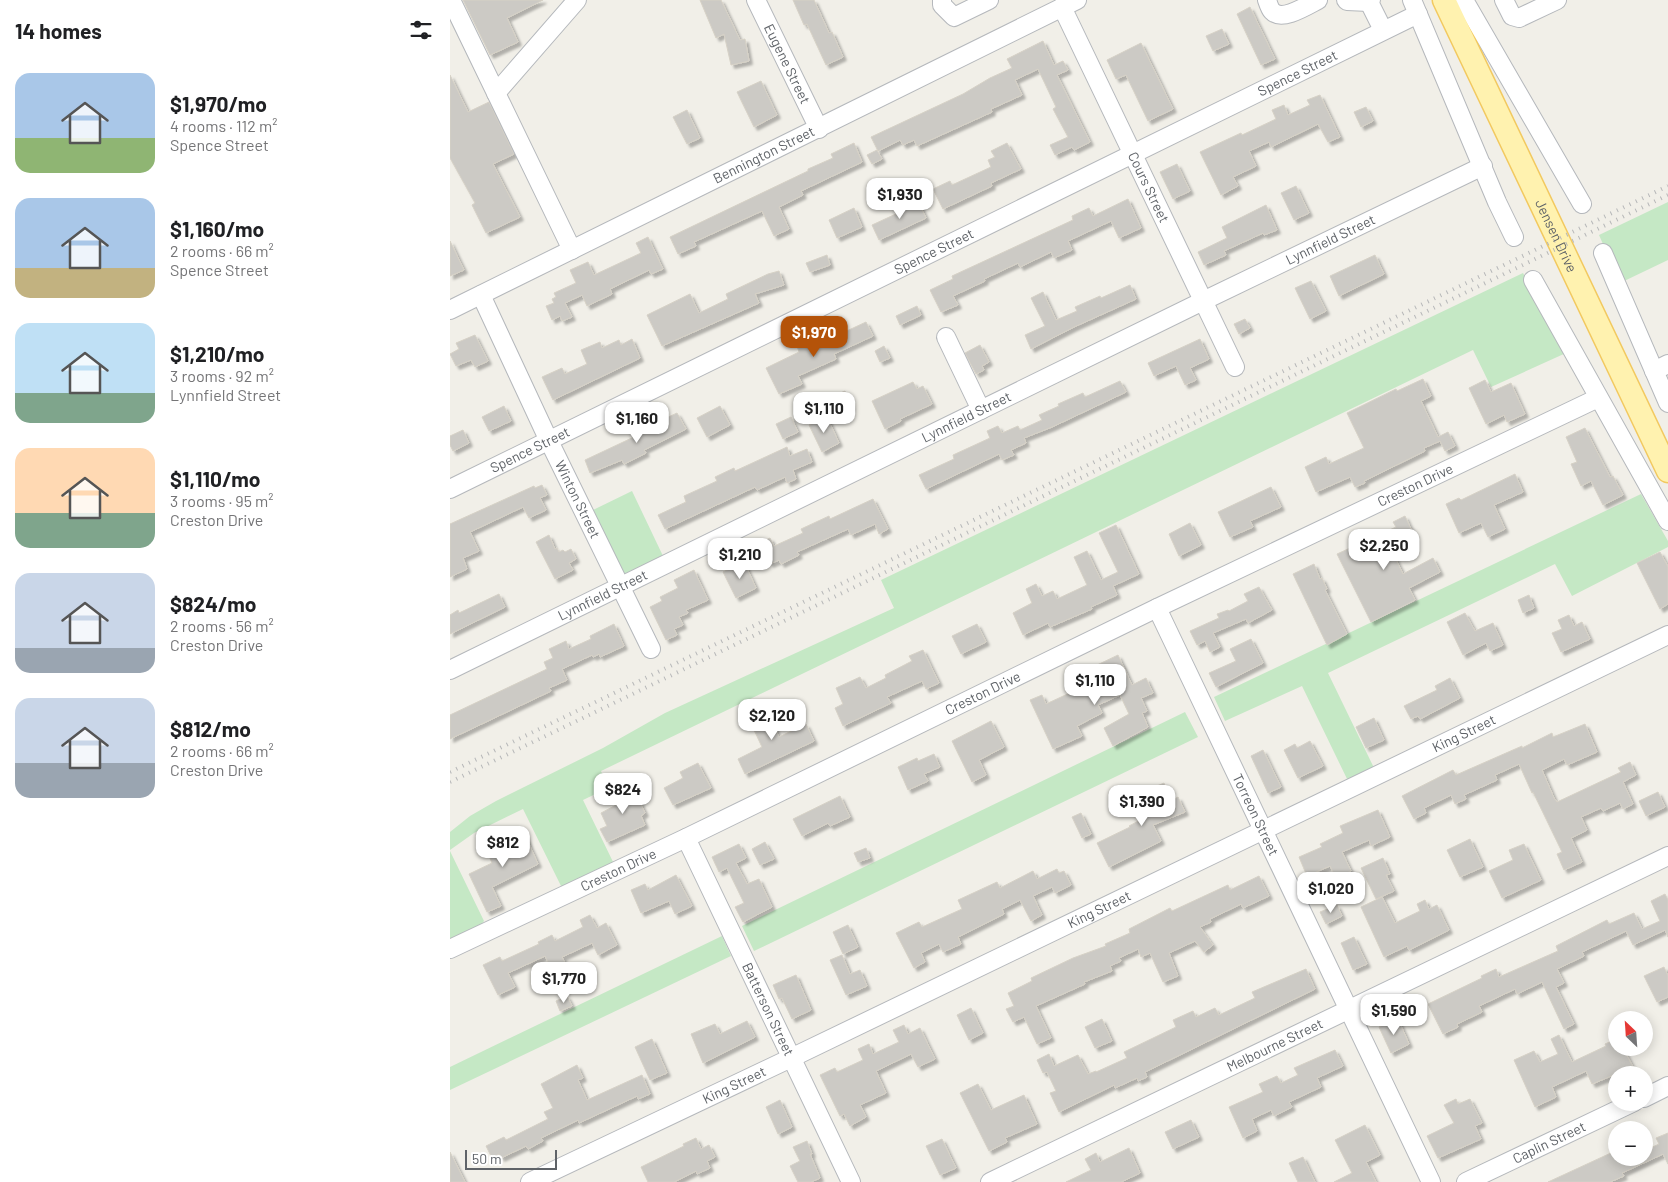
<!DOCTYPE html>
<meta charset="utf-8">
<style>
body{margin:0;font-family:Barlow,sans-serif;background:#f6f6f6;color:#202124;height:100vh;display:flex;flex-direction:column;font-size:19px;white-space:nowrap}
*{box-sizing:border-box;margin:0}
p{font-size:16px;color:#757577}
.icon{flex:none;width:28px;height:28px;fill:none;stroke:currentColor;stroke-width:2;stroke-linecap:round;stroke-linejoin:round}
.map{position:relative;flex:1;overflow:hidden}
.sheet{display:flex;flex-direction:column;background:#fff;width:450px}
.sheet>*{flex:none}
.needle{width:32px;rotate:335deg}
.tools{position:absolute;left:1158px;top:1011px;display:grid;gap:10px}
.tools a{display:grid;place-items:center;width:45px;height:45px;border-radius:50%;background:#fff;box-shadow:0 2px 12px #0003;font-size:25px}
.scale{position:absolute;left:15px;bottom:12px;width:92px;box-sizing:border-box;padding-left:5px;border:2px solid #5f6368;border-top:0;font-size:14px;line-height:18px;white-space:nowrap;color:#5f6368;-webkit-text-stroke:4px #fff;paint-order:stroke}
.price{position:absolute;translate:-50% -42px;padding:0 11px;border-radius:10px;background:#fff;color:#222;font-size:16px;line-height:32px;filter:drop-shadow(0 1px 2px #0008)}
.price::after{content:'';position:absolute;left:50%;top:30px;width:15px;height:11px;margin-left:-8px;background:inherit;clip-path:polygon(0 0,100% 0,50% 100%)}
.price.selected{background:#b45309;color:#fff}
ul{padding:0;list-style:none}
li{display:flex;align-items:center;gap:15px;height:125px;padding:0 15px}
li span{display:grid;place-items:center;flex:none;width:140px;height:100px;border-radius:15px;color:#555}
li>.icon{margin-inline-start:auto}
span .icon{width:60px;height:60px;fill:#fffc;stroke-width:1}
li b{font-size:21px}
h2{display:flex;justify-content:space-between;align-items:center;height:60px;padding:0 15px;font-size:21px}
main{display:flex;flex:1;min-height:0}
.map>svg:first-child{display:block}
.green{fill:#c5e8c5}
.building{fill:#cccac5;stroke:#d6d1c6;filter:url(#shadow)}
.lines{fill:none;stroke-linecap:round;stroke-linejoin:round}
.minor-casing{stroke:#b5b8bc;stroke-width:20}
.major-casing{stroke:#f2c960;stroke-width:25}
.minor{stroke:#fff;stroke-width:18}
.major{stroke:#fff2af;stroke-width:22}
.rail{stroke:#b6b7b8;stroke-width:4;stroke-dasharray:1 6;stroke-linecap:butt}
.labels{text-anchor:middle;stroke-width:5;stroke-linejoin:round;paint-order:stroke}
.street-label{font-size:14px;fill:#5f6368;stroke:#fff}
</style>
<main>
<section class="sheet">
<h2>14 homes<svg class="icon" aria-label="filters" viewBox="0 0 24 24"><path d="M4 7h16M4 17h16"/><circle cx="9" cy="7" r="2"/><circle cx="15" cy="17" r="2"/></svg></h2>
<ul>
<li><span style="background:linear-gradient(#a9c7e8 65%,#8fb573 0)"><svg class="icon" aria-label="home" viewBox="0 0 24 24"><path d="M3 11l9-7 9 7M6 9v11h12V9"/></svg></span><div><b>$1,970/mo</b><p>4 rooms · 112 m²</p><p>Spence Street</p></div></li>
<li><span style="background:linear-gradient(#a9c7e8 70%,#c2b280 0)"><svg class="icon" aria-label="home" viewBox="0 0 24 24"><path d="M3 11l9-7 9 7M6 9v11h12V9"/></svg></span><div><b>$1,160/mo</b><p>2 rooms · 66 m²</p><p>Spence Street</p></div></li>
<li><span style="background:linear-gradient(#bfe0f5 70%,#7fa58c 0)"><svg class="icon" aria-label="home" viewBox="0 0 24 24"><path d="M3 11l9-7 9 7M6 9v11h12V9"/></svg></span><div><b>$1,210/mo</b><p>3 rooms · 92 m²</p><p>Lynnfield Street</p></div></li>
<li><span style="background:linear-gradient(#ffd9b3 65%,#7fa58c 0)"><svg class="icon" aria-label="home" viewBox="0 0 24 24"><path d="M3 11l9-7 9 7M6 9v11h12V9"/></svg></span><div><b>$1,110/mo</b><p>3 rooms · 95 m²</p><p>Creston Drive</p></div></li>
<li><span style="background:linear-gradient(#c9d6e8 75%,#9aa5b1 0)"><svg class="icon" aria-label="home" viewBox="0 0 24 24"><path d="M3 11l9-7 9 7M6 9v11h12V9"/></svg></span><div><b>$824/mo</b><p>2 rooms · 56 m²</p><p>Creston Drive</p></div></li>
<li><span style="background:linear-gradient(#c9d6e8 65%,#9aa5b1 0)"><svg class="icon" aria-label="home" viewBox="0 0 24 24"><path d="M3 11l9-7 9 7M6 9v11h12V9"/></svg></span><div><b>$812/mo</b><p>2 rooms · 66 m²</p><p>Creston Drive</p></div></li>
</ul>
</section>
<div class="map">
<svg width="1218" height="1182" viewBox="0 0 1218 1182">
<defs>
<filter id="shadow"><feDropShadow dx="3.5" dy="3.5" stdDeviation="1" flood-color="#0004"/></filter>
</defs>
<rect width="100%" height="100%" fill="#f1efe8"/>
<path class="green" d="M1218,202V260L1170,283L1149,235Z
M1073,273L1116,353L1041,387L1023,350L151,771L158,788L133,800L165,866L113,890L73,809L24,833L0,850V832L20,816L46,801L153,748L215,713L444,608L431,580Z
M182,491L213,556L174,574L143,510Z
M1191,494L1218,541V547L1122,596L1105,564L878,673L925,770L899,783L852,686L775,721L764,697Z
M735,712L748,737L304,951L292,926Z
M0,851L34,921L26,931L0,943Z
M272,936L281,956L0,1090V1067Z"/>
<path class="building" d="M13,0H93L57,18L68,42L40,55Z
M250,0H271L290,40L295,39L299,61L281,65L274,34L266,38Z
M343,0H364L379,33L382,32L393,57L376,65L357,24L354,25Z
M800,7L825,59L811,65L787,14Z
M772,29L779,44L763,51L756,36Z
M593,41L604,65L613,61L618,70L607,75L640,142L624,150L622,147L605,155L600,145L618,137L603,109L606,107L588,69L565,80L572,95L541,109L542,112L467,146L464,140L453,145L450,140L428,151L421,137L513,94L540,78L562,68L557,59Z
M691,43L723,109L698,121L676,75L666,79L657,60Z
M0,75L18,112L39,102L64,154L43,164L70,217L36,233L22,205L25,203L0,158Z
M311,81L327,115L304,127L287,92Z
M870,95L890,137L878,142L868,124L821,147L819,142L799,151L806,166L783,177L788,186L771,195L750,152L791,133L792,135L826,119L822,110L834,105L838,115L860,105L857,100Z
M916,107L923,121L911,127L904,112Z
M237,110L250,138L237,144L223,117Z
M404,143L412,162L351,191L353,195L329,207L339,229L324,236L312,211L244,242L246,246L228,254L220,237L358,171V169L383,158L381,154Z
M557,143L571,169L541,183L542,186L493,209L483,189L500,181L502,185L541,167L538,160L545,157L541,151Z
M427,150L432,159L422,164L417,155Z
M727,164L740,191L723,199L710,172Z
M846,186L859,213L844,220L831,193Z
M467,199L476,218L429,240L422,225L448,213L447,209Z
M678,199L691,228L669,238L661,221L618,241L622,250L604,258L601,252L570,267L568,263L534,279L535,281L503,296L508,305L491,312L480,290L503,279L502,276L623,220L622,216L639,208L643,216Z
M816,205L827,230L814,235L813,233L774,251L776,255L754,265L748,252L777,238L772,227Z
M404,208L412,227L387,238L379,220Z
M198,237L213,269L201,274L199,270L160,289L162,294L137,306L132,295L115,303L122,317L112,321L110,316L102,320L96,306L104,303L102,299L106,297L104,293L126,283L120,270L138,262L144,275L191,253L186,243Z
M0,241L14,270L0,276Z
M377,255L380,265L360,272L356,263Z
M925,255L934,274L889,296L880,276Z
M329,271L334,285L305,294L309,303L212,346L197,315L240,294L249,313L278,299L276,294L318,274Z
M861,281L876,311L860,319L845,288Z
M680,285L686,299L624,327L581,349L575,335L595,326L581,298L593,292L606,320L627,311L625,307L650,296L651,298Z
M467,306L471,315L450,325L446,316Z
M795,319L800,328L789,334L784,324Z
M416,322L423,336L384,354L386,359L348,376L352,384L329,394L316,368L349,352L347,346L357,341L360,348Z
M25,335L38,361L25,367L21,360L6,366L0,354L9,349L6,343Z
M182,339L190,358L103,400L92,377L112,368L115,374L137,364L131,350L150,342L152,348L169,340L171,345Z
M750,339L759,359L740,368L746,380L735,385L726,366L704,376L698,363Z
M530,345L539,362L532,366L534,370L526,374L515,353Z
M434,346L440,358L430,362L425,351Z
M973,379L981,396L971,401L988,437L998,432L1005,446L995,451L990,441L974,448L975,451L914,481L915,483L905,487L900,477L866,492L855,467L876,457L879,464L914,448L897,413L946,389L947,391Z
M1035,380L1041,392L1061,383L1075,414L1057,422L1054,415L1036,424L1019,388Z
M670,381L676,392L602,427L574,438L576,443L561,450L564,455L552,460L549,454L476,489L469,475L504,459L503,455L540,438L537,431L548,426L552,433L568,426L570,430L592,420L589,415L609,406L608,404L633,393L635,397Z
M463,382L467,389L473,386L482,404L450,419L451,421L435,429L422,401Z
M395,391L401,407L378,416L372,401Z
M54,406L61,421L39,431L32,417Z
M270,406L280,425L257,437L247,418Z
M227,413L236,429L194,450L196,453L174,464L172,460L140,473L135,460L203,428L201,425Z
M341,417L348,432L333,439L326,424Z
M377,417L389,443L372,452L359,425Z
M1135,428L1160,477L1163,476L1173,495L1153,505L1141,481L1131,486L1121,464L1127,462L1116,437Z
M13,430L19,443L3,451L0,445V436Z
M337,447L340,456L357,449L362,462L343,470L346,479L337,483L335,477L307,490L305,487L215,529L208,515L236,502L234,496L267,481L265,477L284,468L285,471Z
M1065,474L1073,492L1044,505L1055,529L1038,537L1031,523L1009,533L996,504L1009,498L1011,500Z
M92,485L97,495L90,498L96,510L79,518L73,507L20,532L29,551L13,558L17,569L0,577V524L84,486L85,488Z
M821,487L831,507L800,521L803,527L780,537L768,512Z
M423,499L438,529L429,534L425,524L401,535L398,529L347,552L349,555L331,564L329,560L320,564L310,543L320,538L324,546L353,533L351,529L379,516L380,519Z
M955,516L964,535L962,544L942,551L953,574L983,558L990,572L959,588L965,600L921,622L887,554L946,527L943,522Z
M740,523L751,545L729,556L719,534Z
M666,525L689,574L663,586L667,595L641,607L642,609L600,627L598,623L573,635L563,613L582,603L576,589L586,584L592,596L603,591L607,599L637,585L624,557L637,551L651,580L668,572L649,533Z
M99,535L105,549L107,548L109,552L113,550L115,552L121,549L126,559L119,563L123,570L105,579L86,542Z
M1210,552L1218,567V604L1210,609L1187,563Z
M294,562L306,588L286,598L273,572Z
M864,564L870,579L872,578L877,589L875,590L897,634L877,645L843,574Z
M244,570L258,600L236,610L238,613L229,617L233,625L224,629L227,635L216,640L200,607L212,601L210,597L228,588L224,580Z
M809,587L822,610L798,623L796,619L763,633L770,647L760,652L755,641L747,645L740,631L769,618L767,614L778,610L779,611L798,601L794,594Z
M49,594L55,607L0,634V615L8,610L9,613Z
M1079,595L1084,608L1073,613L1068,600Z
M1015,613L1025,631L1043,623L1053,645L1040,651L1036,643L1013,655L997,622Z
M1119,615L1124,626L1132,622L1140,639L1111,652L1102,633L1112,629L1108,620Z
M164,624L174,646L150,657L149,654L143,657L142,655L112,669L117,680L99,688L101,691L0,739V715L97,669L94,662L103,658L99,649L116,641L119,649L141,639L140,636Z
M527,624L536,642L511,654L502,636Z
M801,639L813,663L766,687L759,673L786,661L780,649Z
M473,650L489,683L476,689L472,681L437,697L441,703L393,726L385,708L393,704L386,688L410,677L416,688L436,678L435,675L462,661L459,656Z
M668,655L682,685L696,678L703,693L691,698L697,711L692,713L698,727L663,746L654,728L679,714L670,695L648,705L652,713L627,726L632,736L603,749L580,700L592,695L596,704L624,691L623,688L638,681L636,677L648,671L645,666Z
M1000,678L1010,698L970,719L968,716L961,719L954,706L987,690L985,686Z
M314,705L329,737L356,724L364,741L295,774L288,759L312,747L296,713Z
M924,718L934,740L916,748L906,727Z
M541,721L554,747L529,760L536,775L522,782L502,741Z
M1135,724L1147,752L1117,765L1114,759L1092,770L1104,798L1107,802L1171,772L1168,768L1180,762L1186,775L1173,782L1183,804L1173,809L1170,803L1153,811L1151,808L1131,817L1137,830L1121,838L1132,862L1114,870L1107,854L1112,852L1083,792L1082,793L1069,764L1045,775L1047,780L1014,795L1016,799L1005,804L1001,795L974,808L976,813L964,819L952,796L1003,770L1006,775L1072,746V748L1102,733L1103,737Z
M860,741L873,766L848,778L834,750L845,744L847,748Z
M813,750L831,787L818,793L801,756Z
M484,754L490,767L474,774L478,781L458,790L448,767L467,758L468,761Z
M248,763L261,788L223,805L214,788L233,778L230,772Z
M714,783L721,801L728,797L735,812L703,825L711,841L659,867L647,843L680,827L679,826L698,816L688,794Z
M182,785L195,813L191,816L195,825L157,842L150,829L157,826L151,813L170,803L166,793Z
M1208,792L1215,807L1196,816L1189,801Z
M390,796L400,817L380,826L378,823L352,836L343,819Z
M928,810L940,837L921,846L919,840L892,852L901,871L886,878L880,866L857,876L849,857L872,847L870,844L893,833L890,826Z
M631,813L641,834L632,838L622,817Z
M74,833L88,864L42,887L51,906L37,912L19,874L42,863L37,851Z
M1020,839L1033,867L1010,877L997,850Z
M315,842L324,859L310,865L302,849Z
M289,844L296,858L286,863L297,884L309,879L322,907L293,922L285,907L294,903L277,868L269,872L262,857Z
M1074,844L1091,880L1052,898L1039,871L1063,860L1059,850Z
M416,848L420,858L408,862L404,853Z
M933,858L940,874L936,875L944,891L926,899L911,868Z
M607,869L609,873L614,871L621,885L605,893L602,887L583,896L592,915L581,921L570,900L552,909L554,914L508,937L511,944L493,952L489,944L471,953L475,962L464,968L446,933L469,922L472,927L512,909L508,900L547,882L550,888L583,871L587,879Z
M226,875L242,906L225,914L219,901L191,913L181,890L195,884L198,890Z
M809,876L819,896L793,908L791,904L760,919L761,922L750,927L763,945L754,952L745,941L719,953L728,976L713,982L700,953L691,957L688,949L669,958L671,961L660,966L662,971L634,982L635,984L586,1006L601,1038L587,1044L574,1017L563,1022L556,1009L564,1006L558,993L582,981L581,978L623,958L656,946L655,944L680,933L679,929L720,908L722,911L778,885L780,890Z
M1215,894L1218,900V937L1215,930L1183,945L1176,931L1132,952L1134,956L1107,969L1114,983L1106,987L1124,1024L1114,1029L1092,982L1067,994L1065,989L1029,1006L1032,1012L1007,1024L1008,1027L993,1034L978,1004L1032,978L1031,976L1046,969L1049,977L1108,951L1106,946L1157,920L1159,924L1184,913L1192,929L1210,921L1201,901Z
M932,897L945,923L970,911L967,904L975,900L979,909L987,905L999,930L959,950L957,946L934,957L911,907Z
M887,905L892,916L876,924L870,912Z
M140,915L147,928L156,923L167,945L148,955L142,943L112,957L126,984L112,991L95,956L58,973L65,987L48,995L33,965L50,957L52,961L89,944L88,942L102,935L105,941L133,927L130,920Z
M398,925L408,947L393,954L383,932Z
M904,937L917,964L903,970L891,943Z
M392,955L400,974L410,970L417,986L396,995L380,960Z
M1214,967L1218,976V997L1207,1002L1194,976Z
M856,969L865,989L695,1072L697,1077L688,1081L687,1078L665,1088L664,1085L609,1112L600,1093L606,1091L597,1072L593,1073L587,1060L599,1054L604,1066L628,1055L638,1074L646,1071V1072L677,1058L674,1052L726,1027L723,1020L743,1011L746,1017L765,1008L769,1015L805,998L802,992Z
M346,975L361,1010L342,1019L332,998L329,999L323,985Z
M117,996L122,1006L110,1011L106,1001Z
M521,1008L533,1033L519,1040L507,1015Z
M652,1019L662,1041L645,1048L635,1027Z
M948,1019L959,1044L941,1053L929,1027Z
M297,1021L305,1037L253,1063L241,1034L265,1024L270,1034Z
M454,1025L458,1034L470,1028L485,1059L468,1067L461,1054L426,1071L436,1093L410,1105L416,1117L400,1126L394,1114L390,1116L370,1075L385,1068L387,1072L413,1060L408,1049L419,1044L423,1054L449,1042L443,1030Z
M1109,1035L1122,1062L1156,1046L1155,1044L1166,1039V1048H1173L1183,1067L1142,1084L1136,1071L1102,1087L1106,1097L1085,1107L1064,1060L1084,1051L1090,1062L1108,1054L1101,1039Z
M202,1039L217,1073L200,1080L185,1047Z
M885,1050L893,1066L867,1078L871,1087L839,1102L842,1107L824,1116L821,1110L802,1119L807,1131L793,1138L779,1107L813,1092L809,1084L827,1076L831,1083L848,1075L844,1068Z
M127,1065L133,1078L128,1080L137,1100L192,1075L200,1094L188,1099L187,1096L129,1123L128,1120L91,1138L93,1141L78,1149L76,1146L51,1158L49,1154L42,1158L36,1146L54,1137L56,1140L98,1119L94,1112L103,1108L91,1084Z
M528,1084L541,1110L574,1095L587,1124L555,1138L557,1142L539,1151L510,1093Z
M1006,1099L1008,1104L1020,1099L1032,1123L1025,1126L1031,1139L988,1158L977,1136L1004,1123L994,1105Z
M330,1100L342,1127L328,1134L316,1107Z
M741,1120L749,1137L723,1149L715,1132Z
M915,1125L930,1155L916,1162L926,1182H884L902,1173L885,1140Z
M1218,1133V1164L1213,1154L1172,1173L1174,1176L1160,1182H1098L1163,1152L1165,1158H1194V1151L1209,1144L1206,1138Z
M246,1138L251,1149L259,1145L265,1157L257,1161L260,1168L247,1174L246,1171L224,1182H198L191,1167L234,1146L233,1144Z
M492,1139L506,1168L490,1175L476,1146Z
M357,1141L362,1154H360L370,1178L361,1182H348L340,1166L350,1161L343,1147Z
M679,1148L690,1173L671,1182H616L641,1170L635,1159L646,1153L650,1162Z
M0,1152L15,1182H0Z
M853,1157L865,1182H848L839,1163Z"/>
<g class="lines">
<defs>
<g id="minor">
<path d="M1,0L122,250"/>
<path id="s1" d="M306,0L369,129"/>
<path d="M492,0V5L504,17L539,0"/>
<path d="M817,0C818,3 820,9 822,11C832,22 858,5 868,0"/>
<path d="M896,0L897,1L919,2"/>
<path d="M921,0L919,2L933,30"/>
<path d="M962,0L1047,202L1064,237"/>
<path d="M1014,0L1132,204"/>
<path d="M1054,0L1062,16L1069,18L1107,0"/>
<path id="s2" d="M612,7L785,367"/>
<path d="M46,93L127,0"/>
<path d="M1153,253L1218,403"/>
<path d="M1083,280L1218,521"/>
<path id="s3" d="M31,295L99,441L201,649"/>
<path id="s4" d="M0,310L627,0"/>
<path d="M496,337L531,410"/>
<path d="M1204,371L1218,364"/>
<path id="s5" d="M0,489L968,14"/>
<path id="s6" d="M707,608L981,1182"/>
<path id="s7" d="M0,670L753,301L1033,166"/>
<path id="s8" d="M236,838L401,1182"/>
<path id="s9" d="M0,949L236,838L707,608L1148,398"/>
<path d="M1194,1098L1218,1086"/>
<path id="s10" d="M80,1182L341,1058L1218,635"/>
<path id="s11" d="M540,1182L1218,856"/>
<path id="s12" d="M1016,1182L1184,1102"/>
</g>
<g id="major">
<path id="s13" d="M994,0L1218,471"/>
</g>
</defs>
<use href="#minor" class="minor-casing"/>
<use href="#major" class="major-casing"/>
<use href="#minor" class="minor"/>
<use href="#major" class="major"/>
<path class="rail" d="M0,772L1218,186
M0,782L1218,195"/>
</g>
<g class="labels">
<g class="street-label">
<text dy="5" stroke="none"><textPath href="#s1" startOffset="71">Eugene Street</textPath></text>
<text dy="5" stroke="none"><textPath href="#s5" startOffset="944">Spence Street</textPath></text>
<text dy="5" stroke="none"><textPath href="#s4" startOffset="350">Bennington Street</textPath></text>
<text dy="5" stroke="none"><textPath href="#s2" startOffset="200">Cours Street</textPath></text>
<text dy="5" stroke="none"><textPath href="#s13" startOffset="261">Jensen Drive</textPath></text>
<text dy="5" stroke="none"><textPath href="#s7" startOffset="980">Lynnfield Street</textPath></text>
<text dy="5" stroke="none"><textPath href="#s5" startOffset="539">Spence Street</textPath></text>
<text dy="5" stroke="none"><textPath href="#s7" startOffset="575">Lynnfield Street</textPath></text>
<text dy="5" stroke="none"><textPath href="#s5" startOffset="89">Spence Street</textPath></text>
<text dy="5" stroke="none"><textPath href="#s9" startOffset="1071">Creston Drive</textPath></text>
<text dy="5" stroke="none"><textPath href="#s3" startOffset="226">Winton Street</textPath></text>
<text dy="5" stroke="none"><textPath href="#s7" startOffset="170">Lynnfield Street</textPath></text>
<text dy="5" stroke="none"><textPath href="#s9" startOffset="591">Creston Drive</textPath></text>
<text dy="5" stroke="none"><textPath href="#s10" startOffset="1036">King Street</textPath></text>
<text dy="5" stroke="none"><textPath href="#s6" startOffset="229">Torreon Street</textPath></text>
<text dy="5" stroke="none"><textPath href="#s9" startOffset="186">Creston Drive</textPath></text>
<text dy="5" stroke="none"><textPath href="#s10" startOffset="631">King Street</textPath></text>
<text dy="5" stroke="none"><textPath href="#s8" startOffset="190">Batterson Street</textPath></text>
<text dy="5" stroke="none"><textPath href="#s11" startOffset="316">Melbourne Street</textPath></text>
<text dy="5" stroke="none"><textPath href="#s10" startOffset="226">King Street</textPath></text>
<text dy="5" stroke="none"><textPath href="#s12" startOffset="92">Caplin Street</textPath></text>
</g>
</g>
</svg>
<div class="tools">
<a><svg class="needle" viewBox="-14 -14 28 28"><path d="M0-13l5 13h-10z" fill="#e53935"/><path d="M0 13l5-13h-10z" fill="#757577"/></svg></a>
<a>+</a>
<a>−</a>
</div>
<div class="scale">50 m</div>
<b class="price" style="left:450px;top:220px">$1,930</b>
<b class="price selected" style="left:364px;top:358px">$1,970</b>
<b class="price" style="left:374px;top:434px">$1,110</b>
<b class="price" style="left:187px;top:444px">$1,160</b>
<b class="price" style="left:934px;top:571px">$2,250</b>
<b class="price" style="left:290px;top:580px">$1,210</b>
<b class="price" style="left:645px;top:706px">$1,110</b>
<b class="price" style="left:322px;top:741px">$2,120</b>
<b class="price" style="left:173px;top:815px">$824</b>
<b class="price" style="left:692px;top:827px">$1,390</b>
<b class="price" style="left:53px;top:868px">$812</b>
<b class="price" style="left:881px;top:914px">$1,020</b>
<b class="price" style="left:114px;top:1004px">$1,770</b>
<b class="price" style="left:944px;top:1036px">$1,590</b>
</div>
</main>
